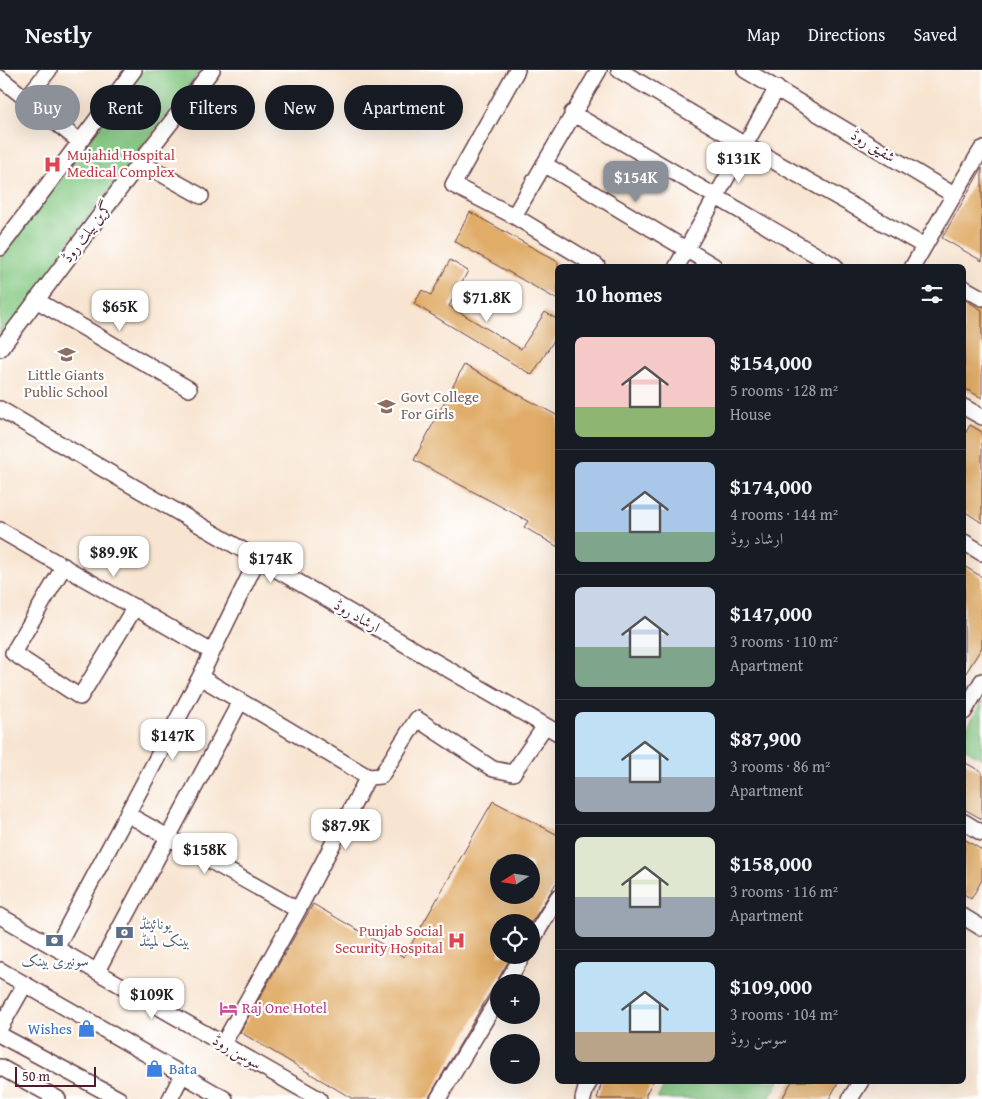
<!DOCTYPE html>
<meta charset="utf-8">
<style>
body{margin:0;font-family:"Gentium Book Plus",Amiri,serif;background:#20242c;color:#f1f3f6;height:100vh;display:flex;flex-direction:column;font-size:19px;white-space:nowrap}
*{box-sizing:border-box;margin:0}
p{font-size:16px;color:#9ea1a6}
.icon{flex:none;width:28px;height:28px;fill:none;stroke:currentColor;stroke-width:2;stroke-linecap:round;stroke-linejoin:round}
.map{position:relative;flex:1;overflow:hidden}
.side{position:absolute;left:555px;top:194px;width:411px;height:820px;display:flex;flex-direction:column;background:#171b24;border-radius:8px;box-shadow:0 5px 20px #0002}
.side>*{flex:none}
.banner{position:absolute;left:15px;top:15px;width:465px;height:45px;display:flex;gap:10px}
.needle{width:32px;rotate:258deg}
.fabs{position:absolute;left:490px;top:784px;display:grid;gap:10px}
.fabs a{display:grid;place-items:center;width:50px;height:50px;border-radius:50%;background:#171b24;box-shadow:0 5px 20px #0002;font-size:25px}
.scale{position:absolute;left:15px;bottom:12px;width:81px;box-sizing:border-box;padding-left:5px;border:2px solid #4a1f2b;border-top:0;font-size:14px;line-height:18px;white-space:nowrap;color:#4a1f2b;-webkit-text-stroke:4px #fff;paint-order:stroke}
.price{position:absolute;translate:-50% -42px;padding:0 11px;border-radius:10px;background:#fff;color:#222;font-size:16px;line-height:32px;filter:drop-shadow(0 1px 2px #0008)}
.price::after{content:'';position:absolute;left:50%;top:30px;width:15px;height:11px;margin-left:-8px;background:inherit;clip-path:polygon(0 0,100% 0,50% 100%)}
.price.selected{background:#8c9099;color:#fff}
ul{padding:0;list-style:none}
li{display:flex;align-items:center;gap:15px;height:125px;padding:0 20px}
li+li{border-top:1px solid #363941}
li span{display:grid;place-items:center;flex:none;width:140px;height:100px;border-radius:8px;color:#555}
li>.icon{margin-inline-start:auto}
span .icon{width:60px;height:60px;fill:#fffc;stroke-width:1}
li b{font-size:21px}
h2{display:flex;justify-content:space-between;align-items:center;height:60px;padding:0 20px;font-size:21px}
.chip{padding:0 18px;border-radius:22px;background:#171b24;box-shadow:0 5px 20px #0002;font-size:18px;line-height:45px}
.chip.selected{background:#8c9099;color:#fff}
header{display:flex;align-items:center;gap:30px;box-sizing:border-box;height:70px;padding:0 25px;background:#171b24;border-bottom:1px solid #363941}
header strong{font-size:24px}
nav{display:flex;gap:28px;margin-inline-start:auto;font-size:18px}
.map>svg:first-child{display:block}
.green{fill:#83c781;stroke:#667356}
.building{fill:#e0ac67;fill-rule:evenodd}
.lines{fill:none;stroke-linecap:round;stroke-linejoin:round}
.minor-casing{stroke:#643d44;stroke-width:18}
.minor{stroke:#fff;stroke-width:15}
.labels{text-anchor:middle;stroke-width:4.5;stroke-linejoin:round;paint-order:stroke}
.street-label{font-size:15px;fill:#4a1f2b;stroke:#fff}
.health-label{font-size:15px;fill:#be3a42;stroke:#fff;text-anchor:start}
.education-label{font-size:15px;fill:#785e54;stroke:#fff}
.service-label{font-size:15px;fill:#4e5e75;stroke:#fff;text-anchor:start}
.hotel-label{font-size:15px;fill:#b23c85;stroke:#fff;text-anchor:start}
.shop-label{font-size:15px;fill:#366cbe;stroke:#fff;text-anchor:end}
</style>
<header>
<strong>Nestly</strong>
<nav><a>Map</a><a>Directions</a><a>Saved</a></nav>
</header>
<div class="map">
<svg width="982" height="1029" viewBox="0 0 982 1029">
<rect width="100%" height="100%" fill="#fff"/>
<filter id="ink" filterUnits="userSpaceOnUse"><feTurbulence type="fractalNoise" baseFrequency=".02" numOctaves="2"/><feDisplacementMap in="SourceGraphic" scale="10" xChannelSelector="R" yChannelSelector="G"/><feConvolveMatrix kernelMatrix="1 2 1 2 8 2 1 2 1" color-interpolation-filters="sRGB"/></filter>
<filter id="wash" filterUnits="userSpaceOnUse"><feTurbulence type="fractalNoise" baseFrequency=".0096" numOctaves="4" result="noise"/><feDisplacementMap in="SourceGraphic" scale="20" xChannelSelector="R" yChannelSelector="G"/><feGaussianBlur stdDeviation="1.12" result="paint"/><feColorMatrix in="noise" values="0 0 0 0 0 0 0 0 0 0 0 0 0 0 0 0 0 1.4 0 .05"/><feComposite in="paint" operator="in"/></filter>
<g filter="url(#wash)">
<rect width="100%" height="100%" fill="#f8e5d1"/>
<path class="green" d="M143,0H201L65,178L51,207L0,272V189Z
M982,631V689L964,678V663Z
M667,1011H779L769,1029H657Z"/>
<g id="blocks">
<path class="building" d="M982,98V191L942,168Z
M470,142L558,192V230L454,171Z
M450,190L468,201L449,236L521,279L545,242L558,250V264L532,305L414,234L422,220L431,225Z
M964,229L982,240V328L964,318Z
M464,295L558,346V477L524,457L528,451L414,390Z
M970,355L982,362V453L964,441V366Z
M964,496L982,507V577L964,606Z
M964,692L982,702V749L964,739Z
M493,731L558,765V810L532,852H499V885H512L428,1029H353L240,962L313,834L404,887ZM499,792H531V825H499Z
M964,769L982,780V810L971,829L964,824Z
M602,1011H653L646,1024V1029H597Z
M792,1011H839L829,1029H782Z"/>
</g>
</g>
<g filter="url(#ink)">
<use href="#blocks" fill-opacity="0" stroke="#643d44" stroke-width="1"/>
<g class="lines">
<defs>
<path id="minor" d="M517,0L453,115L514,146L597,196
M619,0L745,75L924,176
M745,0L954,125L982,79
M0,8L80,72
M26,29L49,0
M572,43L835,196
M140,92L201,126
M544,94L714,196
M514,146L599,0
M0,178L134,0
M677,196L777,18
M913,196L954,125
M964,218L982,228
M36,230L189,319
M0,279L140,92L212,0
M964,337L982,347
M0,339L558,663
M0,460L212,582
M964,472L982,483
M64,496L13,583L80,627L135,537
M200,607L368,707L381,706L417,649L493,699L513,703L545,656
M964,642L982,611
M127,744L298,840
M964,752L982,763
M0,846L319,1029
M964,847L982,858
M531,872L558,827
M56,878L200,607L258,488
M0,900L225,1029
M97,901L240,632
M507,912L523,885
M0,958L25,914
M0,965L119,1029
M223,974L298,840L368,707
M0,997L58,1029
M170,1029L182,1005
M438,1029L499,927
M583,1029L586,1018L590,1011
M850,1029L861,1011"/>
</defs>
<use href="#minor" class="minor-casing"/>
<use href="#minor" class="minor"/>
</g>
</g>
<defs>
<symbol id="hospital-bare" viewBox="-9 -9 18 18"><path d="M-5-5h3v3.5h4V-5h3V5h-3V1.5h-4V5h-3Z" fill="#e0444e" stroke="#fff" stroke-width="2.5" paint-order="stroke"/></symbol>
<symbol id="school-bare" viewBox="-9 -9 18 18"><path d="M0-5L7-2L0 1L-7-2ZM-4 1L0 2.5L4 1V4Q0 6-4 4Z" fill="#8d6e63" stroke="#fff" stroke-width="2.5" paint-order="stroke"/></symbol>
<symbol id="university-bare" viewBox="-9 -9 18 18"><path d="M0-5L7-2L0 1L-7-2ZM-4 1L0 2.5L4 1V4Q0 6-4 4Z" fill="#8d6e63" stroke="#fff" stroke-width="2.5" paint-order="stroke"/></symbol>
<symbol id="bank-bare" viewBox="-9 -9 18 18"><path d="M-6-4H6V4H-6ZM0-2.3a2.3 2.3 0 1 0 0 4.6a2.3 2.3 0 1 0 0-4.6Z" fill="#5c6f8a" stroke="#fff" stroke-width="2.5" paint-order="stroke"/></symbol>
<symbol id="hotel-bare" viewBox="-9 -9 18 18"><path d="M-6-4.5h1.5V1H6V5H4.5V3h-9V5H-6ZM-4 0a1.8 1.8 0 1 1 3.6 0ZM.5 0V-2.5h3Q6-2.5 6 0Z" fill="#d1479c" stroke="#fff" stroke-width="2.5" paint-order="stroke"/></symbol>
<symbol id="shop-bare" viewBox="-9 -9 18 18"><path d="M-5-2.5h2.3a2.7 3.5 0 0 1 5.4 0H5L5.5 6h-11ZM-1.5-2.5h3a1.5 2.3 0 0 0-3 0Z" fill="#3f7fe0" stroke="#fff" stroke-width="2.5" paint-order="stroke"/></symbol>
</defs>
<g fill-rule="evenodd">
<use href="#hospital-bare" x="40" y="82" width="25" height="25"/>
<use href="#school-bare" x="54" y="272" width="25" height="25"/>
<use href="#university-bare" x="374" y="324" width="25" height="25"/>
<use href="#bank-bare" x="112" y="850" width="25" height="25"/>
<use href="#bank-bare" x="42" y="858" width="25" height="25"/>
<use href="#hospital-bare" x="444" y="858" width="25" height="25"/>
<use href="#hotel-bare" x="216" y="926" width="25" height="25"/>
<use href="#shop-bare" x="74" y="946" width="25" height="25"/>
<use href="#shop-bare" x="142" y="986" width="25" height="25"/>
</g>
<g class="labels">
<g class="street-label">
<text transform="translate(873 76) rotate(31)" y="5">شفیق روڈ</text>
<text transform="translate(87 162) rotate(-53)" y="5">گرین بیلٹ روڈ</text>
<text transform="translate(357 546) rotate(30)" y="5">ارشاد روڈ</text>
<text transform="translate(237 982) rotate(30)" y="5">سوسن روڈ</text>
</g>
<g class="health-label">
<text x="67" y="90">Mujahid Hospital<tspan x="67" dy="17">Medical Complex</tspan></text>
<text x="443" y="866" text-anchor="end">Punjab Social<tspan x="443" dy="17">Security Hospital</tspan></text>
</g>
<g class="education-label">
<text x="66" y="310">Little Giants<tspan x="66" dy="17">Public School</tspan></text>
<text x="401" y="332" text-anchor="start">Govt College<tspan x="401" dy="17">For Girls</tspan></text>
</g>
<g class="service-label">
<text x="139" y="859">یونائیٹڈ<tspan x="139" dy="17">بینک لمیٹڈ</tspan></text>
<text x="55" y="896" text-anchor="middle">سونیری بینک</text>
</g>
<g class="hotel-label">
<text x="242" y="943">Raj One Hotel</text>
</g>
<g class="shop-label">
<text x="72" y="964">Wishes</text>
<text x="169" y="1004" text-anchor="start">Bata</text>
</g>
</g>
</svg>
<div class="fabs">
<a><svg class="needle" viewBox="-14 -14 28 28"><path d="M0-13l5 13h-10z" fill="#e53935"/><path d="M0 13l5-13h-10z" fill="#9ea1a6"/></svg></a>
<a><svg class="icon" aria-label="locate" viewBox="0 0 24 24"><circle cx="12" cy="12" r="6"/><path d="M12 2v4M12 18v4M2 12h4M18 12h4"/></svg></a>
<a>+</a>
<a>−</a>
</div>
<div class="scale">50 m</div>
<b class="price" style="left:739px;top:114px">$131K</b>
<b class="price selected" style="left:636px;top:133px">$154K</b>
<b class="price" style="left:487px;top:253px">$71.8K</b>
<b class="price" style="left:120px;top:262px">$65K</b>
<b class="price" style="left:114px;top:508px">$89.9K</b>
<b class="price" style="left:271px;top:514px">$174K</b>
<b class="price" style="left:173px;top:691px">$147K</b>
<b class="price" style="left:346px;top:781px">$87.9K</b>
<b class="price" style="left:205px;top:805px">$158K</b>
<b class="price" style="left:152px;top:950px">$109K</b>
<div class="banner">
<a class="chip selected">Buy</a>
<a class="chip">Rent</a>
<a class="chip">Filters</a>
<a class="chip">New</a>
<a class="chip">Apartment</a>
</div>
<section class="side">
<h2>10 homes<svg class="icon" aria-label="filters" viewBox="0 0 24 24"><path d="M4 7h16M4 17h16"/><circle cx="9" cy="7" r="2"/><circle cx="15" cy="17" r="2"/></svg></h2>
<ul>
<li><span style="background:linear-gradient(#f6c9c9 70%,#8fb573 0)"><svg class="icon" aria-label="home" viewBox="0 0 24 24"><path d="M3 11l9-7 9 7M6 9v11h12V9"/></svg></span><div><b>$154,000</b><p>5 rooms · 128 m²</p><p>House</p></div></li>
<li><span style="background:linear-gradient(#a9c7e8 70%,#7fa58c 0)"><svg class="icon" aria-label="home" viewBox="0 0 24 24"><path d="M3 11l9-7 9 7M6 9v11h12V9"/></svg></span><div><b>$174,000</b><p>4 rooms · 144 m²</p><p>ارشاد روڈ</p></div></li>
<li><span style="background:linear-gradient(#c9d6e8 60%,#7fa58c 0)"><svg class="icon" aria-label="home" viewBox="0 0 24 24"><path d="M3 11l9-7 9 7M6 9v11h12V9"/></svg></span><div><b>$147,000</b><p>3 rooms · 110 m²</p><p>Apartment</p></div></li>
<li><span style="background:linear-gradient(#bfe0f5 65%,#9aa5b1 0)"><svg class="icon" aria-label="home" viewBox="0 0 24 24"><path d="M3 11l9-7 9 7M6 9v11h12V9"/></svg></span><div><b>$87,900</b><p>3 rooms · 86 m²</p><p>Apartment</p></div></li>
<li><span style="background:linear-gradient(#dfe7d0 60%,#9aa5b1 0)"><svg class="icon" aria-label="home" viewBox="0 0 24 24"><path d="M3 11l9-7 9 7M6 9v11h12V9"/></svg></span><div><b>$158,000</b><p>3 rooms · 116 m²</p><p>Apartment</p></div></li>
<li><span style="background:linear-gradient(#bfe0f5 70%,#b9a48a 0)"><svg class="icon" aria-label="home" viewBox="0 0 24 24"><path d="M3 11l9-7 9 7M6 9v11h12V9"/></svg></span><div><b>$109,000</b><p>3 rooms · 104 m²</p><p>سوسن روڈ</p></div></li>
</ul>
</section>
</div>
